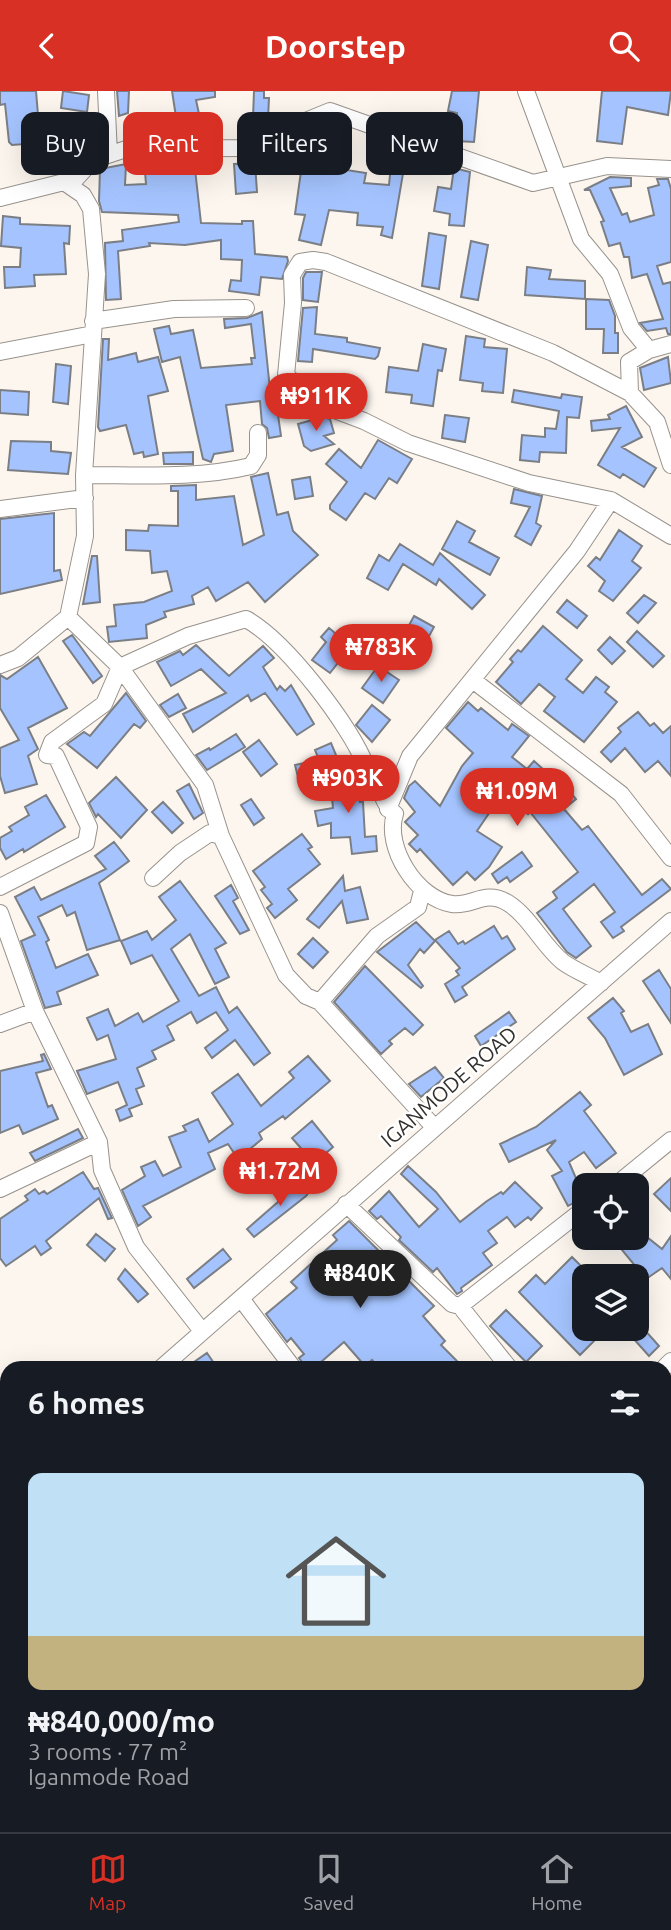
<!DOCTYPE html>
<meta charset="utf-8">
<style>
body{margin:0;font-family:Ubuntu,sans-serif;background:#20242c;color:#f1f3f6;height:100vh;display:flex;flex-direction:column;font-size:26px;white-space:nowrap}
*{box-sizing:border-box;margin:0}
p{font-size:23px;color:#9ea1a6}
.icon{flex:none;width:38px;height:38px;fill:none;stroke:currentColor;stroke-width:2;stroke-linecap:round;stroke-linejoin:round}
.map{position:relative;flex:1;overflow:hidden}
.panel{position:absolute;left:0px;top:1270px;width:672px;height:471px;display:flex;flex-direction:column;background:#171b24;border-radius:21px 21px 0 0;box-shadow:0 7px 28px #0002}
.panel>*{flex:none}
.banner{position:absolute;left:21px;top:21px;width:630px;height:63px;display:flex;gap:14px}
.buttons{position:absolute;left:572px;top:1082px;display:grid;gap:14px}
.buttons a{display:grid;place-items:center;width:77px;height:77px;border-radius:14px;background:#171b24;box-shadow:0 7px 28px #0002;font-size:35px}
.price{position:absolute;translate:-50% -60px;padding:0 16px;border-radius:24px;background:#d93025;color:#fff;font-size:23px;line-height:46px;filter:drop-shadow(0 2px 4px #0008)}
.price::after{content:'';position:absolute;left:50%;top:42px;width:21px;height:16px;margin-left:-10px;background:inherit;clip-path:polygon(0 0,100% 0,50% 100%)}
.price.selected{background:#222;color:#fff}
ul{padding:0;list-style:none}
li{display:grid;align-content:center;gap:14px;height:371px;padding:0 28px}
li span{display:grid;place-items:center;height:217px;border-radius:14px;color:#555}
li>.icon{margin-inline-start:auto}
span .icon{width:126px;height:126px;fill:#fffc;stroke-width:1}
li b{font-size:30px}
h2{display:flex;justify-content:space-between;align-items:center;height:84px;padding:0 28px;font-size:30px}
.chip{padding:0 24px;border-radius:14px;background:#171b24;box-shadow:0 7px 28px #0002;font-size:24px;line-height:63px}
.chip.selected{background:#d93025;color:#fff}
header{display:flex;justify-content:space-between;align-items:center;height:91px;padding:0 28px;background:#d93025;color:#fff;font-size:32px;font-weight:700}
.dock{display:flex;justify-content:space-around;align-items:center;height:98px;border-top:2px solid #363941;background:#171b24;font-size:19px;color:#9ea1a6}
.dock a{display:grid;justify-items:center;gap:4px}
.dock .selected{color:#d93025}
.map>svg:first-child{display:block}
.building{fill:#a5c4ff;stroke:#7b7f85;stroke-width:2}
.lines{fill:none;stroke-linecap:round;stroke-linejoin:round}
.minor-casing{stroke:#98928c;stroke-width:18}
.minor{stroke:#fff;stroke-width:16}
.labels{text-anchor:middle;stroke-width:5;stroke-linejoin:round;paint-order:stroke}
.street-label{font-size:21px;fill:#322f2d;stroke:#fff}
</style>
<header><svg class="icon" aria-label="back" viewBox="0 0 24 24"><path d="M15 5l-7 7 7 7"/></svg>Doorstep<svg class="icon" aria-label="search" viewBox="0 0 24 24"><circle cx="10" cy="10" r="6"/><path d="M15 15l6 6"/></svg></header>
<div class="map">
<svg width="671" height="1741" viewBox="0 0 671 1741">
<rect width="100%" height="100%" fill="#fcf6ef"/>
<path class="building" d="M0,0H36L40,48L70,51L72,65L27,68L25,53L12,54L9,51L5,13L0,14Z
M63,0L89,4L87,21L61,17Z
M117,0H129L128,22L119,25Z
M172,0H215V6L196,9L199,23L176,26Z
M254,0H264V7H269L268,28L253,27Z
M452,0H479L474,51L456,50L457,22L448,20Z
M602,0H671L668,24L627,16L622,53L597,50Z
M304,59L322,60L321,75L366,82L364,92L389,94L392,64L406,65L392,147L381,144L383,136L357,134L358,122L329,119L321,154L299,149L305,124L295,123Z
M155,68L157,82L195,78L201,132L242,133V130H253L255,163L287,166L288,170L282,188L261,186L259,204L229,200L231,189L241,190L242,169L221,168V149L185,154L149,152L150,155L118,160L121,208L106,209L105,152L123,150L122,139L179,131L178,124L102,121L99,110L100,78L126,73L125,94L146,93L144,69Z
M255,72L257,101L236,103L234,73Z
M454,77L470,81L464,135L449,134L450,123L434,120L438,96L451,98Z
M610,86L631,87V95L610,97L622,124L627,122L630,131L654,124L648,97L659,94L657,88H668L671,98V171L657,175L663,193L671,191V243H668L666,237L647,240L640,232L663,228L647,183L632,187L629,166H624L620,152L609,155L601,131L604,130L590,99H584Z
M3,125L20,127V133L70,135L69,153L64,152L66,183L34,184L35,195L5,197L4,176H20L21,157L1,155Z
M429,142L446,145L439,198L422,195Z
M471,150L488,154L478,209L461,206Z
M527,176L551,179L549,188L585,190V208L525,204Z
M306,181H322L318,211L303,209V187Z
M586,208L609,209L615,225V242H618V262H603L604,238H586Z
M317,216L315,243L347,247V251L380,257L378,265L375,268L313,258L312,271L298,270L303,217Z
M262,221L272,318L277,317L281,345L269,347L267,337L262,333L260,310L226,314L233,360L214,363L211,371L203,368L180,266L162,271L154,238L169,235L171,243L193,239L201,277L252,273L251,267H255L251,233L225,237L224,228L247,227Z
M466,245L485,248L484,256L507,258L503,302L482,300L483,292L460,289Z
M103,248H109L108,269L136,262L138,271L158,266L168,300L148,305L158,363L144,366L143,361L134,363L126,334L100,340L98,336Z
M423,253L446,258L442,280L438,279L433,315L411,312L412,304L386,301L389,276L418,280Z
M668,266L671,292L644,299L640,277Z
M56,273L71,275L68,313L53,311Z
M0,299L29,301L28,324L0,322Z
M514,299L561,307L562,303L582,306L579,327L567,326L566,362L540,361L539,371L520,369L522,344L545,346V337L556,338L559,320L512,311Z
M626,315L642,346L622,356L656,377L644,396L623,383L620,387L598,374L620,337L592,340L591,330L610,328L608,324Z
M445,324L469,327L465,351L442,347Z
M323,326L330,328L334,342L324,345L334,353L311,360L304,355L298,333Z
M378,349L412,368L397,392L389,387L375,408L365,402L346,429L330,418V414L347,391L326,373L339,358L361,377Z
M11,350L51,351V360L71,362L68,383L8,379Z
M193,361V373H164L163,362Z
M268,382L277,424L288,421L293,440L318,464L265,511L248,491L216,510L208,496L192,505L194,513L164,521L166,526L146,534L147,547L109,551L107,536L116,535L114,514L144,511L172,500L167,480L152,482L150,460L126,459V439L148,440L149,434L178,435V400H171V395L196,394V409L234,405L243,454L264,444L251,386Z
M310,386L313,405L295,408L292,389Z
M514,398L542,405L536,432L541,435L531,454L515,445L530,416L511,412Z
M54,422V480L60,479L62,489L0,503V428Z
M457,430L475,440L469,451L499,467L490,484L442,458Z
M619,439L642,455L632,470L641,477L613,510L599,500L605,490L588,475L596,466L600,469Z
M400,453L433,474L440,462L485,504L472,518L439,488L436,494L403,473L388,499L367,487L379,464L389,470Z
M92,465H97L100,511L83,513Z
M644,504L656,512L638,532L627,522Z
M567,509L587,525L577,537L557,521Z
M414,525L434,536L421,560L401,549Z
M543,535L582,569L566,588L583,602L596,586L609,596L605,601L617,611L584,651L544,620L555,606L539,593L521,613L496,591L513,571L510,568L518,559L521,561Z
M329,537L348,553L337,565L341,568L330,582L312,569L326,551L321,546Z
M637,540L664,565L653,576L627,551Z
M72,544L102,585L93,592L63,550Z
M610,546L625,560L612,573L598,559Z
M196,554L229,585L263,555L274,567L263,576L277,599L280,595L285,600L291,594L314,633L297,644L265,602L251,610L248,604L193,641L183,623L226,602L201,578L171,595L157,571L180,560L183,564Z
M38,566L67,617L28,637L38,658L28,665L37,693L5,702L0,685V657L19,649L0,617V584L7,588Z
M378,575L399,589L383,612L362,597Z
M126,602L146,630L140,637L134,633L97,677L67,653L84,641L90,645Z
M178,603L186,617L169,626L160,614Z
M468,611L478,620L481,617L508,639L512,633L529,645L512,666L527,678L534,670L544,679L530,695L549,713L566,696L576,708L564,718L582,739L588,735L642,804L662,788L671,798L621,836L624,840L613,847L601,831L615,821L594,793L563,818L591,855L576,867L567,861L537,822L557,807L553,801L578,781L530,721L528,723L516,712L512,717L500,706L477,740L502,756L489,776L475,789L467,781L453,794L420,758L417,761L409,753L418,744L405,731L415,721L404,707L409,695L415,690L440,715L462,675L473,662L446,637Z
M372,614L390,629L372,651L356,634Z
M638,621L650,635L654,632L663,642L671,635V685L658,670L645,681L625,657L611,671L601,661L621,641L618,637Z
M236,643L245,656L207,679L196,664L209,657L210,659Z
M259,649L277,673L261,685L243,661Z
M331,652L338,669L322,676L315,659Z
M314,670L317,686L299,690L295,674Z
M347,673L358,694L360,711H363L365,746L376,745L377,760L352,763L350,746L331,747V732L318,735L315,720L333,717L331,697L344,696L337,677Z
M116,686L147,719L121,747L98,723L96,726L89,712Z
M189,693L203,722L194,728L177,700Z
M46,704L65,736L24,761L23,758L6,768L0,757V747L12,740L9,736L29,724L25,716Z
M251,708L264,727L254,734L241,714Z
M163,711L183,732L172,742L152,721Z
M302,743L312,756L308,758L320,773L288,798L297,809L275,827L267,817L272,813L261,799L265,796L253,780Z
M114,751L129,770L99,792L120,849L87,859L75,821L67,825L62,814L38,826L49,849L46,851L56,877L88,863L98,884L57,901L61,913L45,917L21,850L35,844L15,806L34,796L41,809L106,778L95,765Z
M522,761L532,775L510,791L507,786L498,792L492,783Z
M343,785L345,800L360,796L368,828L347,832L342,810L319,837L307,828Z
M180,790L226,852L215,858L229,886L215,893L190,843L171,858L199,905L216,896L229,922L237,916L270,962L254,974L235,949L212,967L205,957L228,939L216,921L197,932L191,921L167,935L174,949L152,960L156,968L137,977L144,995L136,998L142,1013L129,1018L132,1025L120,1030L116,1019L127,1014L118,991L87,1003L77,980L116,968L108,944L97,949L87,927L108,918L115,935L138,922L143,931L179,910L152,864L131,873L121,850L147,840L152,849L176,829L159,806Z
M231,794L238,807L233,810L249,839L240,843L215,805Z
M416,831L435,850L424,862L420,858L408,874L423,895L421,897L377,861Z
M494,835L502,848L507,845L515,858L462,896L467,904L455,911L445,893L459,884L456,880L460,877L435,849L449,840L458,853L463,850L465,853Z
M313,847L328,861L313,877L298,863Z
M365,875L423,934L413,944L405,937L389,950L392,953L381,963L334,911Z
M659,879L671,898V932L643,890Z
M613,907L624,920L621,922L631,941L648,933L662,963L624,984L605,947L588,927Z
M509,921L516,931L481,955L475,945Z
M44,963L51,978L36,982L48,1016L52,1014L58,1028L23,1043L19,1034L0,1042V980L43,970L41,964Z
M308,965L330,990L285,1028L283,1025L259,1042L262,1048L250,1058L236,1065L228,1053L208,1062L215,1078L143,1115L151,1126L138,1135L122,1099L145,1085L141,1076L155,1070L163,1085L181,1076L169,1046L186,1040L183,1035L198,1028L209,1051L233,1033L212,1002L238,983L261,1015L294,987L289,981Z
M435,976L444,987L421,1006L409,993Z
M580,1001L591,1014L584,1020L616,1062L596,1077L584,1061L569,1071L584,1106L568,1115L552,1085L562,1080L547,1059L556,1049L509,1071L500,1053L536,1036Z
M312,1030L333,1056L314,1072L292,1047Z
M78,1038L83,1047L35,1070L30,1062Z
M408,1075L436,1101L460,1131L487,1110L501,1101L503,1103L515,1091L542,1117L531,1129L528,1126L515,1136L507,1126L488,1140L497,1152L483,1162L492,1174L461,1197L462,1200L457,1203L437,1177L433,1181L399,1149L401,1146L381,1125L377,1128L369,1120L389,1100L419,1136L438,1118L401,1083Z
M83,1081L94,1098L98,1097L112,1127L108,1128L99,1107L46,1150L51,1157L41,1164L35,1155L6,1175L0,1167V1128L28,1109L25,1105L35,1098L39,1103L44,1100L47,1103Z
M671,1087V1120L654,1103Z
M302,1090L312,1097L306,1105L254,1146L247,1138Z
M349,1130L434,1215L423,1225L445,1250L441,1254L458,1271L452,1278H380L372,1269L365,1275L344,1251L313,1278H307L299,1267L304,1263L291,1247L287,1251L266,1223L297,1197L291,1191L337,1149L333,1144Z
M637,1138L662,1158L671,1145V1188L662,1177L646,1188L622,1159L631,1146H637Z
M96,1143L115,1158L105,1170L87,1154Z
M223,1158L231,1168L194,1197L187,1188Z
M572,1166L584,1178V1217L577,1226L584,1237L598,1246L580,1264L519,1201L536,1184L545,1193Z
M125,1178L148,1203L138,1211L118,1188Z
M506,1219L542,1255L526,1271L490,1235Z
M624,1237H643L659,1255L649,1265Z
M207,1262L218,1278H184Z"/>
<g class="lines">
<defs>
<path id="minor" d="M106,0L109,63
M526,0L581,148L610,183L631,237L649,259L629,271L630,302L657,331L671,374
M71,93L93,69L126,58L240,57L330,20L533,92L607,75L671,78
M0,107L64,91L83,104L91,118L97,183L84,384L85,445L68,526L120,576L205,694L221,745L286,884L306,905L320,911L434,1036
M93,230L174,218L246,217
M649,259L671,253
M0,261L93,243
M630,302L553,262L326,171L313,169L300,171L292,184L293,212L286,284L316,312L364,330L408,352L529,392L611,409L671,445
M84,384C139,384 197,388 251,375L258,364V342
M0,418L85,407
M0,574L18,567L68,526
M474,590L621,703L671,767
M388,718L410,665L577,460L611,409
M153,787L180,762L210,742L221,745
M0,796L86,752L89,736L56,665L47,664L52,651L104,613L120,576L188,545L246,528C286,550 350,634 367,677C381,689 380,712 395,723C384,756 417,808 452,813C473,816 484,798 508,812C530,826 543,855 563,871C574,879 589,885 601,892
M0,822L35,920L99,1051L102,1079L136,1156L202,1240
M320,911L377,845L418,816L422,800
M0,933L35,920
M616,1094L671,1049
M0,1098L99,1051
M346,1113L452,1213L460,1215L510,1278
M242,1209L294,1278
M460,1215L584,1118
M160,1278L671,830
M663,1278L671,1270
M0,1422L7,1416
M665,1434L671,1428
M0,1495L7,1500
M665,1628L671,1624
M0,1693L7,1700
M30,1734L37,1741
M215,1734L220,1741
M403,1734L409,1741
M628,1734L634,1741
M530,1741L538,1734"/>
</defs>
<use href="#minor" class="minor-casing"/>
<use href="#minor" class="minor"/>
</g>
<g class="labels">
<g class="street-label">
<text transform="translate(449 996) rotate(-41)" y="7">IGANMODE ROAD</text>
</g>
</g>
</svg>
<div class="buttons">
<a><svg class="icon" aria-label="locate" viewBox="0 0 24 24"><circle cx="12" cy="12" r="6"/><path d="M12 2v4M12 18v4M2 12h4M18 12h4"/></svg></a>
<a><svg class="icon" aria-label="layers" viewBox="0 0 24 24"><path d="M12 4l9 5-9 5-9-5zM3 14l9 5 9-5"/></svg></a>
</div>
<b class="price" style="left:316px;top:342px">₦911K</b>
<b class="price" style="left:381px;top:593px">₦783K</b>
<b class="price" style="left:348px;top:724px">₦903K</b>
<b class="price" style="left:517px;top:737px">₦1.09M</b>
<b class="price" style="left:280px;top:1117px">₦1.72M</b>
<b class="price selected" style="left:360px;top:1219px">₦840K</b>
<div class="banner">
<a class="chip">Buy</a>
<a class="chip selected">Rent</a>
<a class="chip">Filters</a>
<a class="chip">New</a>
</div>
<section class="panel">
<h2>6 homes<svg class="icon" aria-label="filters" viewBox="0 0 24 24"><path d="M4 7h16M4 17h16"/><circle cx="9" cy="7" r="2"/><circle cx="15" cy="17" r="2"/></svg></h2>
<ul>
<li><span style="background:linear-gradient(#bfe0f5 75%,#c2b280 0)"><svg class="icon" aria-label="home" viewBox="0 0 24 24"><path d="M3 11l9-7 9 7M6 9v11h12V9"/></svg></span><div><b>₦840,000/mo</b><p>3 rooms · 77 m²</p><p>Iganmode Road</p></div></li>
</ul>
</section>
</div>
<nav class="dock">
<a class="selected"><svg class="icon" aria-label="map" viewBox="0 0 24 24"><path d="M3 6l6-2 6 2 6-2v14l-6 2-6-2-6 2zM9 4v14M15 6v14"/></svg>Map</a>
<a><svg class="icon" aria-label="saved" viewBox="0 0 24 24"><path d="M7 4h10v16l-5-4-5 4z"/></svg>Saved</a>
<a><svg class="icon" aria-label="home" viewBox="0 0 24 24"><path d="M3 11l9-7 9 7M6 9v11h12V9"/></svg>Home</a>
</nav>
